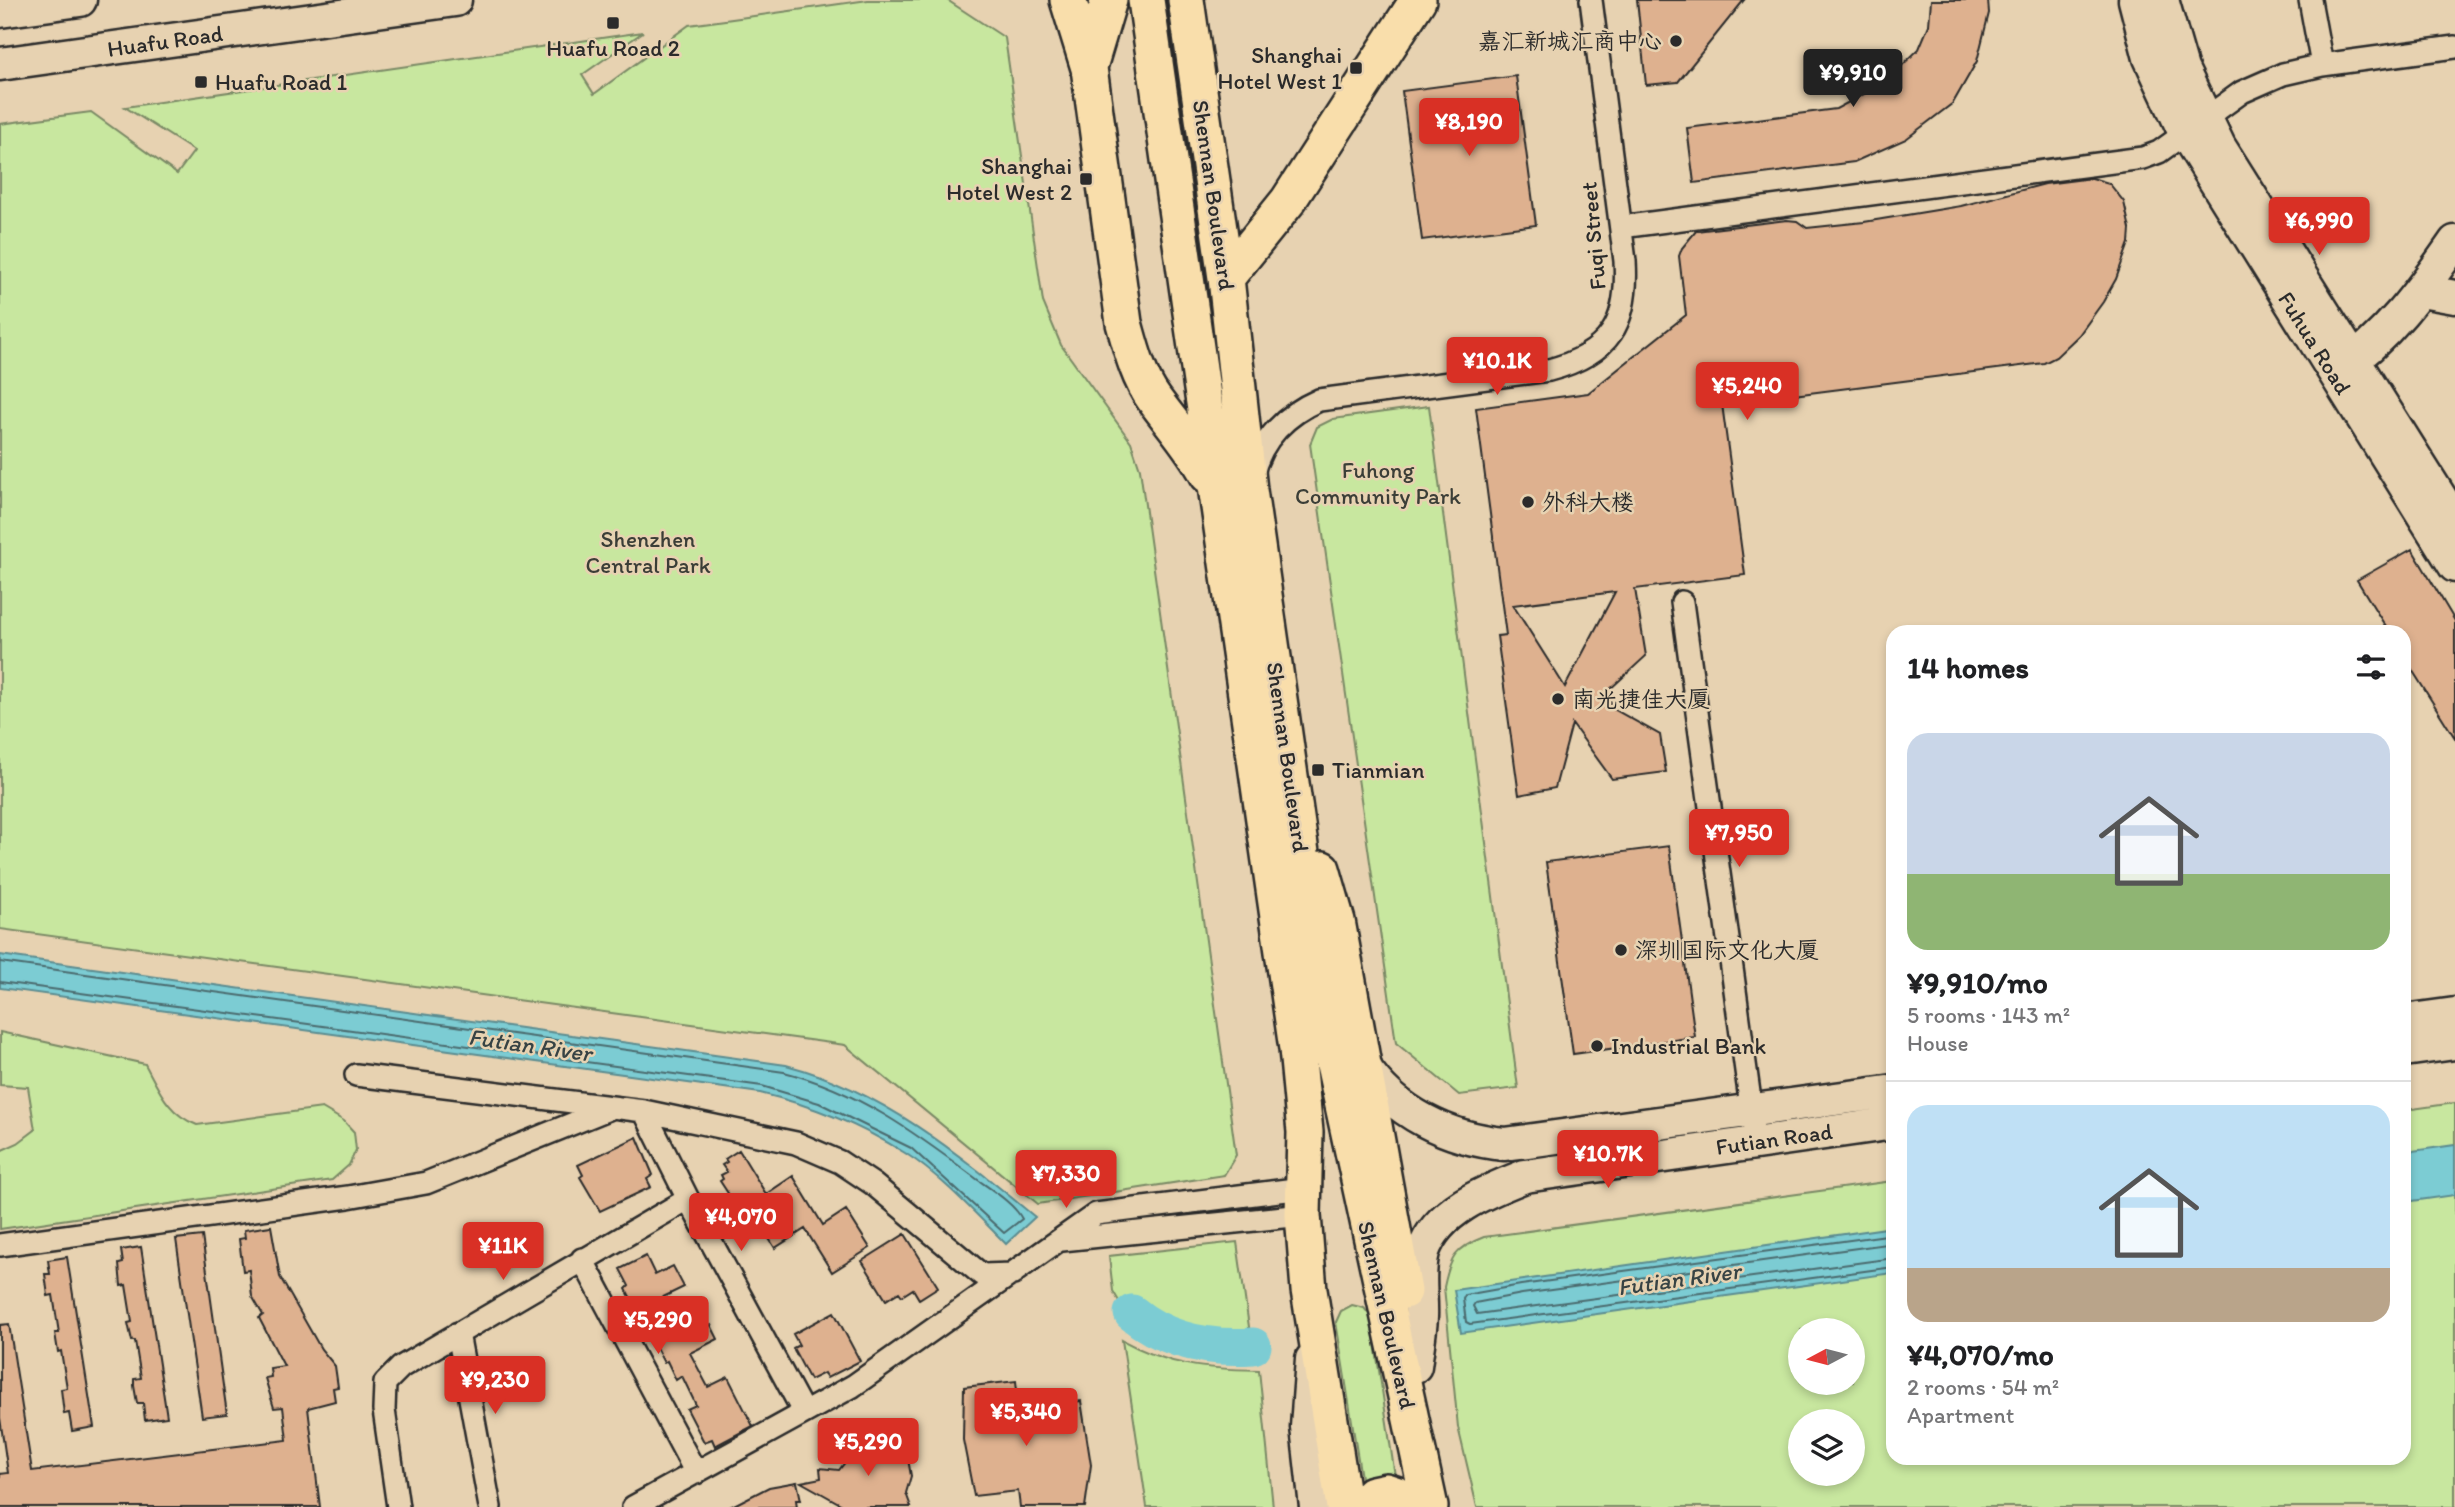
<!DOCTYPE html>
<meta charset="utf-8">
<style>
body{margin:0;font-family:Itim,"LXGW WenKai TC",sans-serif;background:#f2f2f2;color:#202124;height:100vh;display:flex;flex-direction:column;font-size:26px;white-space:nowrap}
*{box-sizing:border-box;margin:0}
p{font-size:23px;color:#757577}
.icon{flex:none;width:38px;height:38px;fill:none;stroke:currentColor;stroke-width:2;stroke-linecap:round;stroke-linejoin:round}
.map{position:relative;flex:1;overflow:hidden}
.side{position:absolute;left:1886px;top:625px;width:525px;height:840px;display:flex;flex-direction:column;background:#fff;border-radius:21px;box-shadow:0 4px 10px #0003}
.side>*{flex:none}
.needle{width:46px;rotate:263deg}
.tools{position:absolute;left:1788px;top:1318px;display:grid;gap:14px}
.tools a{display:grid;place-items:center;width:77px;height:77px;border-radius:50%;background:#fff;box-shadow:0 4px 10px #0003;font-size:35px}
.price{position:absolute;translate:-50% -60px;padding:0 16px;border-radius:7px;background:#d93025;color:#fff;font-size:23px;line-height:46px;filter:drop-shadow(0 2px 4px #0008)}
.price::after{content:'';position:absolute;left:50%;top:42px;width:21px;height:16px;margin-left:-10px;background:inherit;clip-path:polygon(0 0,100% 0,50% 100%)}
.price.selected{background:#222;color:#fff}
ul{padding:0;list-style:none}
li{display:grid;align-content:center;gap:14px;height:371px;padding:0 21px}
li+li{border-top:2px solid #e0e0e0}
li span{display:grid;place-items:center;height:217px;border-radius:21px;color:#555}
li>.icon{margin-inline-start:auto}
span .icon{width:126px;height:126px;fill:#fffc;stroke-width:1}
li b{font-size:30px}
h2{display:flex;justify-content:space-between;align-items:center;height:84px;padding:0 21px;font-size:30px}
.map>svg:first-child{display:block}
.green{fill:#c8e79f;stroke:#7a8965;stroke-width:2;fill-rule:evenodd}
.water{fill:#7bccd3;stroke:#5b8c90;stroke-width:2}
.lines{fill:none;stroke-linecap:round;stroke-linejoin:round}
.shore{stroke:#4b6b6e;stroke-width:2}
.river{stroke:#7bccd3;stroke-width:37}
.building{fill:#deb18f;stroke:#2b2b2b;stroke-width:2;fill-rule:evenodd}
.street-casing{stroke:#2b2b2b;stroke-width:26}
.secondary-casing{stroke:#2b2b2b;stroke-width:37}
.primary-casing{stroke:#2b2b2b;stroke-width:40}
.street{stroke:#e7d2b1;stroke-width:21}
.secondary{stroke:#e7d2b1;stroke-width:32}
.primary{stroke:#f9deab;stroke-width:35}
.poi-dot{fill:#2b2b2b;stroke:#e7d2b1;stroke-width:2.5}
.labels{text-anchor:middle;stroke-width:5;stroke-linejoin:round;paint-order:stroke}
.street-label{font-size:23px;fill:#2b2b2b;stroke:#e7d2b1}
.poi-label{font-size:23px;fill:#2b2b2b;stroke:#e7d2b1;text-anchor:start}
.park-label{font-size:23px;fill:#3b3e37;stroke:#e7d2b1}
.water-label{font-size:24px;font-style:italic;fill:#374344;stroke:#e7d2b1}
</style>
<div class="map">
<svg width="2455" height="1507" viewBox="0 0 2455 1507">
<rect width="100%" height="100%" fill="#e7d2b1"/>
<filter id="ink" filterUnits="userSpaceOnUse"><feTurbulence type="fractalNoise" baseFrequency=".0143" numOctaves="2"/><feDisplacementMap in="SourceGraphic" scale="14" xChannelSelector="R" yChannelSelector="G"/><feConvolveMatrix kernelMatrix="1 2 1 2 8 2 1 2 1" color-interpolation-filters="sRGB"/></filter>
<g filter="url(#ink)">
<path class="green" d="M868,0H947L1005,38L1043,302L1061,345L1131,442L1140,469L1236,1155L1224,1175L1038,1204L845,1045L0,929V124L91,112L177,174L194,151L125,107L643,32L582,75L594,94L689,25Z
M1429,406L1518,1088L1459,1095L1396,1043L1310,444L1317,427L1333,419Z
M0,1032L145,1064C159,1090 168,1114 197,1125L322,1108L344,1121L354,1132L356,1150L349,1165L332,1180L0,1229V1151L18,1143L35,1130L28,1087L0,1085Z
M2455,1103V1507H1477L1458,1427L1444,1287C1450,1258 1455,1248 1484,1237L1893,1181L1894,1458H2404L2405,1110ZM1801,1330H1853V1382H1801ZM1801,1421H1853V1474H1801Z
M1237,1242L1250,1334L1210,1333L1173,1327L1134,1311L1120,1303L1113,1291L1109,1256Z
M1352,1305L1364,1308L1371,1317L1395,1476L1362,1484L1336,1322L1341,1311Z
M1122,1340C1169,1366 1205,1369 1259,1370L1273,1507H1147Z"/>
<path class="water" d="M0,955L786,1065C882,1090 960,1155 1035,1217L1006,1244C977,1215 940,1175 905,1153C860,1125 811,1105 760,1093L0,988Z
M2455,1145V1195L2405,1202V1152Z
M1893,1227V1273L1461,1333L1454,1290Z"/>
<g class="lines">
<path class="shore" d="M0,962L784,1072C858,1091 914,1132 974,1177C989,1188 1014,1203 1022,1219L1004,1233L911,1148L819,1103L762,1086L0,982
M1894,1234L1521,1285L1465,1295L1463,1299L1466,1322L1470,1324L1894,1267
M1894,1243L1522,1294L1475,1303L1473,1306L1477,1314L1894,1258"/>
<path class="river" d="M1132,1313C1167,1342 1209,1349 1253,1346"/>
</g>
<path class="building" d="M1637,0H1744L1678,82L1646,85Z
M1931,0H1988L1989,13L1977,61L1953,103L1906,139L1854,162L1694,183L1687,128L1836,109L1883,84L1919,49L1929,25Z
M1516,76L1536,225L1422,240L1402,91Z
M2092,178L2109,183L2124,202L2130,229L2129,243L2116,279L2103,302L2079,335L2056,357L2044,363L1722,404L1745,575L1635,589L1646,656L1608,691L1612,708L1660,735L1666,772L1612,779L1572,724L1555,788L1519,795L1497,636L1506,635L1476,408L1588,393L1686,315L1679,256L1682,248L1696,231L1787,220L1797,221L1807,228L1864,222L1961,206L2045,184ZM1615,592L1565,687L1513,605Z
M2412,549L2455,621V738L2404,657V632H2389L2357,580Z
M1669,846L1695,1037L1573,1054L1546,862Z
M637,1137L653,1175L647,1179L651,1187L600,1211L580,1177L583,1175L578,1165Z
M739,1150L766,1194L793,1176L823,1225L846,1210L870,1248L832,1272L805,1229L775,1248L747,1204L739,1210L720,1181L723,1179L721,1175L727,1172L722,1165L727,1162L725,1159Z
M271,1226L280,1277L321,1349L335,1366L338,1387L333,1388L335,1401L308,1408L320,1507H0V1474L8,1473L0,1418V1325L9,1324L32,1471L287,1440L283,1407L274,1408L265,1378L271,1377L270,1368L284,1366L259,1318L263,1315L252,1296L249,1270L243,1271L239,1239L245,1238L244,1230Z
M905,1234L938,1287L919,1299L913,1289L902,1296L899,1292L886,1300L862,1261Z
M202,1236L227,1414L202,1417L176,1239Z
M141,1247L167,1417L145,1420L143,1403H137L134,1386V1379L141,1378L135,1341H132L128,1323L132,1322L126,1285L121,1286L119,1264L123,1263L121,1250Z
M646,1256L655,1275L673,1266L684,1287L657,1300L674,1333L703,1318L707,1327L711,1325L718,1339L690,1353L708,1387L728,1377L753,1426L715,1446L712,1439L704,1442L687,1409L696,1405L682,1376L676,1380L667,1361L664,1363L626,1289L629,1286L620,1269Z
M67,1257L94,1427L72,1431L69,1413L64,1414L61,1389L67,1388L61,1351L58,1352L55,1333H59L53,1295L48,1296L45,1274H50L48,1260Z
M834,1312L860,1361L827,1378L824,1373L810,1380L793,1348L799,1345L793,1334Z
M1016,1381L1019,1409L1081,1401L1091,1465L1085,1507H1020L1018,1491L974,1496L963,1440L964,1387Z
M870,1441L888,1442L897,1447L908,1459L911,1476L906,1493L911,1507H846L801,1482L821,1478L820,1468L839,1470L854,1451Z
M797,1482L801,1500H796L797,1507H730L769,1487Z"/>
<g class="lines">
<defs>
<path id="street" d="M2322,65L2455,47
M1621,227L2143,158L2159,152L2242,92L2283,74L2322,65L2310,0
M1253,474C1261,439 1287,414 1319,400L1549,370C1610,354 1629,323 1625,261L1591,0
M1682,602L1753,1122
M356,1075L644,1111L796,1143L840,1162L873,1184L982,1275L1013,1274
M644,1111L688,1199L804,1413
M1062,1240L1303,1215
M0,1245L348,1197L426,1183L611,1108
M582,1259L696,1473
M458,1333L490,1507
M398,1507L384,1410L385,1383L401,1367L688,1199
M633,1507L853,1386L1096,1214L1303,1188"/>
<path id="secondary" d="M2135,0L2150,58L2184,131L2455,566
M2162,0L2182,69L2219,146L2455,521
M0,11L80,0
M0,64L455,0
M2421,291L2455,297
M2337,372C2387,338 2421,291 2455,242
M2404,1021L2455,1014
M2404,1050L2455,1043
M1363,1065C1394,1113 1449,1139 1505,1144L1894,1091
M1312,1359L1307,1427L1316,1507
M1415,1366C1417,1350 1420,1334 1421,1317C1422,1296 1417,1274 1423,1252C1437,1210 1487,1191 1525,1176L1894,1123"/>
<path id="primary" d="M1068,0L1089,68L1124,323C1131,348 1138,377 1154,399C1172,424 1193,447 1208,475
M1146,0L1297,1049L1305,1132L1303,1215L1309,1290L1344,1507
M1186,0L1226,278L1249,490L1326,1027L1430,1507
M1089,67L1109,0
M1226,278L1288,201L1418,0
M1322,869L1337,921L1404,1291
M1362,1507L1372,1494L1386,1491L1398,1495L1405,1507"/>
</defs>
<use href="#street" class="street-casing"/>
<use href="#secondary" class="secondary-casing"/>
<use href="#primary" class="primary-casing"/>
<use href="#street" class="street"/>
<use href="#secondary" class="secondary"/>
<use href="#primary" class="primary"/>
</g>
</g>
<g class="poi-dot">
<rect x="606" y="16" width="14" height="14" rx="3.5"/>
<circle cx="1676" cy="41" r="7"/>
<rect x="1349" y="61" width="14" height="14" rx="3.5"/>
<rect x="194" y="75" width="14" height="14" rx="3.5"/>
<rect x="1079" y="172" width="14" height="14" rx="3.5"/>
<circle cx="1528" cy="502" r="7"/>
<circle cx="1558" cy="699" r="7"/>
<rect x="1311" y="763" width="14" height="14" rx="3.5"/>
<circle cx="1621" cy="950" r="7"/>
<circle cx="1597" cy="1046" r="7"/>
</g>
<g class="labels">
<g class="street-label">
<text transform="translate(165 41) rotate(-8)" y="8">Huafu Road</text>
<text transform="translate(1214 195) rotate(82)" y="8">Shennan Boulevard</text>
<text transform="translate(1593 236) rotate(-95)" y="8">Fuqi Street</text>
<text transform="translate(2315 343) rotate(58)" y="8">Fuhua Road</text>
<text transform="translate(1288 757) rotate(82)" y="8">Shennan Boulevard</text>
<text transform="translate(1774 1139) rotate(-8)" y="8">Futian Road</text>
<text transform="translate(1387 1315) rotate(77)" y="8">Shennan Boulevard</text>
</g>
<g class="poi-label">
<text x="1662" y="49" text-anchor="end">嘉汇新城汇商中心</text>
<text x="613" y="56" text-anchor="middle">Huafu Road 2</text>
<text x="1342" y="63" text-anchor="end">Shanghai<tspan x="1342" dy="26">Hotel West 1</tspan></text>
<text x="215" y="90">Huafu Road 1</text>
<text x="1072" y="174" text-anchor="end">Shanghai<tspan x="1072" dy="26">Hotel West 2</tspan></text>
<text x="1542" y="510">外科大楼</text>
<text x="1572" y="707">南光捷佳大厦</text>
<text x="1332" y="778">Tianmian</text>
<text x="1635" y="958">深圳国际文化大厦</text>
<text x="1611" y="1054">Industrial Bank</text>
</g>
<g class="park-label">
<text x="1378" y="478">Fuhong<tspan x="1378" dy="26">Community Park</tspan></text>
<text x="648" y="547">Shenzhen<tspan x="648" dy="26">Central Park</tspan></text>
</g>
<g class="water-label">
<text transform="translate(530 1045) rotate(8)" y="8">Futian River</text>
<text transform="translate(1679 1279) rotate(-8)" y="8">Futian River</text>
</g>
</g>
</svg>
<div class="tools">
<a><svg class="needle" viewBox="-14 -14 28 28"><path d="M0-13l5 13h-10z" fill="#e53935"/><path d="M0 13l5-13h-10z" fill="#757577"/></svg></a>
<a><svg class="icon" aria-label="layers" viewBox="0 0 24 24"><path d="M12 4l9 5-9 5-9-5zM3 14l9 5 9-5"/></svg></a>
</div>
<b class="price selected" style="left:1853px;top:109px">¥9,910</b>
<b class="price" style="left:1469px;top:158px">¥8,190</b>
<b class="price" style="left:2319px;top:257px">¥6,990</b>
<b class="price" style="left:1497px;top:397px">¥10.1K</b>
<b class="price" style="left:1747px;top:422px">¥5,240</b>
<b class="price" style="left:1739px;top:869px">¥7,950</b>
<b class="price" style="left:1608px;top:1190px">¥10.7K</b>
<b class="price" style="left:1066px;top:1210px">¥7,330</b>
<b class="price" style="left:741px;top:1253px">¥4,070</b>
<b class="price" style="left:503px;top:1282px">¥11K</b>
<b class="price" style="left:658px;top:1356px">¥5,290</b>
<b class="price" style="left:495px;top:1416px">¥9,230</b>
<b class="price" style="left:1026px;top:1448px">¥5,340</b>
<b class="price" style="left:868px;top:1478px">¥5,290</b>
<section class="side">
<h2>14 homes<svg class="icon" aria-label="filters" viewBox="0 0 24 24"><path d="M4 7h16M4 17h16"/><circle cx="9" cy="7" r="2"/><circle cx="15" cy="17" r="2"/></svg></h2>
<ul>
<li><span style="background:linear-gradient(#c9d6e8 65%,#8fb573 0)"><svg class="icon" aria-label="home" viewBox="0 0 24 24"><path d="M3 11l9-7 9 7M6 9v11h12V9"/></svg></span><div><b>¥9,910/mo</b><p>5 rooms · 143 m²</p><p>House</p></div></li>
<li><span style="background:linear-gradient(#bfe0f5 75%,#b9a48a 0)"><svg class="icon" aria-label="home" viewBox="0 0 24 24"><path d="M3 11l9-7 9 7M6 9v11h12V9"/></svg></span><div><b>¥4,070/mo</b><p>2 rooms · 54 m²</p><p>Apartment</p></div></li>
</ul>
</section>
</div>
